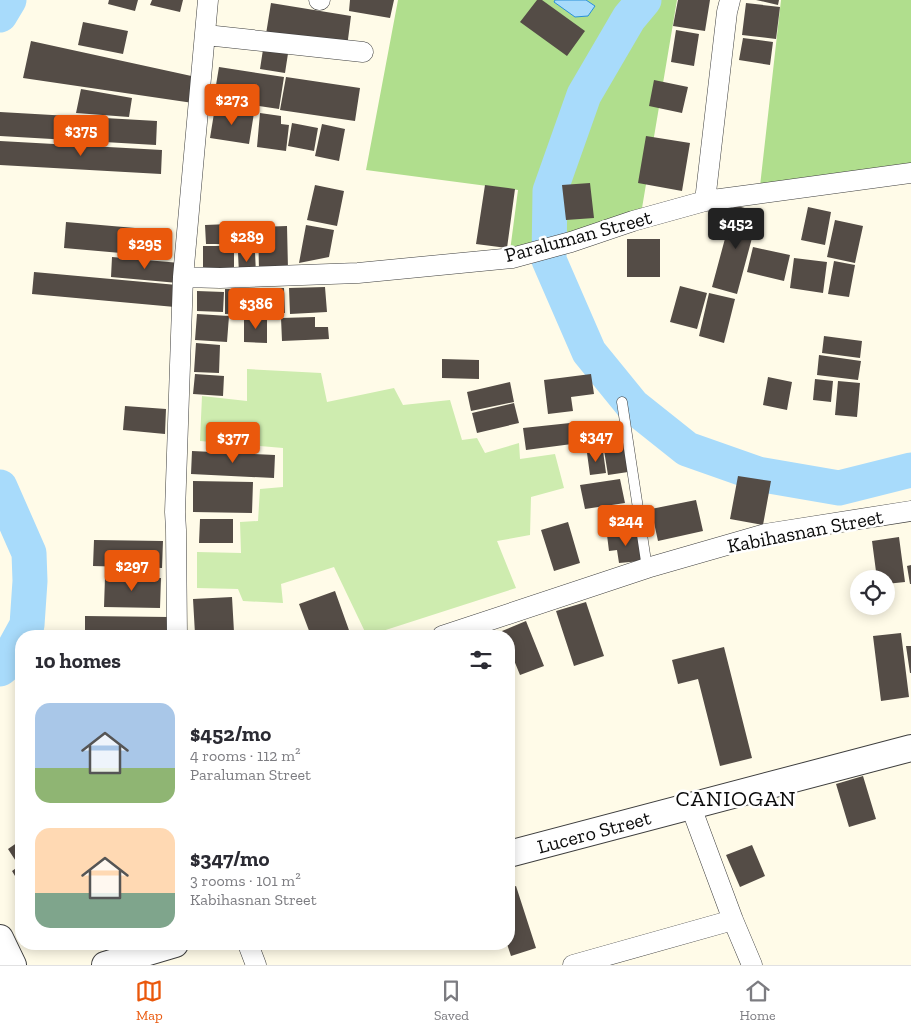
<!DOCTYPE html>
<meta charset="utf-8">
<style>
body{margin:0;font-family:"Zilla Slab",serif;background:#f7f7f7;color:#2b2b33;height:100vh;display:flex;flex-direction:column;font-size:19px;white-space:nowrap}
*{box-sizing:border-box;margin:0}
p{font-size:16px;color:#7c7c81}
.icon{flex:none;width:28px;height:28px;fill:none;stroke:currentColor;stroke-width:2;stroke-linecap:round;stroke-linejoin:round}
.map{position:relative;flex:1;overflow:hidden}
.details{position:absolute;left:15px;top:630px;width:500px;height:320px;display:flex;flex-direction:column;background:#fff;border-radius:20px;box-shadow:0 2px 12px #0003}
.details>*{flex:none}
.controls{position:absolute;left:850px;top:570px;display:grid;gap:10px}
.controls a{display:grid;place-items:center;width:45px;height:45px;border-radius:50%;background:#fff;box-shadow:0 2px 12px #0003;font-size:25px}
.price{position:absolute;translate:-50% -42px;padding:0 11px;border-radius:5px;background:#ea580c;color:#fff;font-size:16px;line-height:32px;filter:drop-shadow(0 1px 2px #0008)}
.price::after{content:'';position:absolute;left:50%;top:30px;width:15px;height:11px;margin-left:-8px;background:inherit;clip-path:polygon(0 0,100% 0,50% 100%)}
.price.current{background:#222;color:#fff}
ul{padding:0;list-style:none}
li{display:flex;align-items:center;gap:15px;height:125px;padding:0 20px}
li span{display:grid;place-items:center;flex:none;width:140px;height:100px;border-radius:15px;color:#555}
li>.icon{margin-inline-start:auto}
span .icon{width:60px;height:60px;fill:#fffc;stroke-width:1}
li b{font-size:21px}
h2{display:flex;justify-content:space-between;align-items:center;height:60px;padding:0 20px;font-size:21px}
.tabs{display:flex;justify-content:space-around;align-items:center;height:70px;border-top:1px solid #e1e1e2;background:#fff;font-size:14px;color:#7c7c81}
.tabs a{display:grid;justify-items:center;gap:2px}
.tabs .current{color:#ea580c}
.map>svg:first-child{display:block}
.green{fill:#ceecaf}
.forest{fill:#b0de8d}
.water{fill:#a8dbfb;stroke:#2990d8}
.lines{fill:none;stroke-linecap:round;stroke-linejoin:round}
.river{stroke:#a8dbfb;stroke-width:35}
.building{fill:#544c46}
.service-casing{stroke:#3e3e3e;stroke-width:11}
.minor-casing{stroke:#3e3e3e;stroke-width:21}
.tertiary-casing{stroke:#3e3e3e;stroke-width:28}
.service{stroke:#fff;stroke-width:10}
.minor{stroke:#fff;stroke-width:20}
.tertiary{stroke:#fff;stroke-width:26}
.labels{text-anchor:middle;stroke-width:5;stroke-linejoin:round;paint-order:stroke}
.street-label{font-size:20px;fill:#0b0b0b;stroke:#fff}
.quarter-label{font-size:22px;letter-spacing:1px;fill:#0b0b0b;stroke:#fff}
</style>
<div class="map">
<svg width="911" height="965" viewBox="0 0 911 965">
<rect width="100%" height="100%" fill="#fffbe8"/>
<path class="green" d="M247,369L321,373L327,402L394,388L403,405L450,400L462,440L477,438L485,453L519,443L520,459L555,454L564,488L531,497L530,535L497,541L516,588L367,636L334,567L281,584L283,603L243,601L238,589L197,588V552L241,553L240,522L258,521L260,489L283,487V448L200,441L202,396L247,401Z"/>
<path class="forest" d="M398,0H677L641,214L510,251L518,190L366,170Z
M781,0H911V168L760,186Z"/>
<path class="water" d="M555,0H586L595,6L588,16L575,17L554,2Z"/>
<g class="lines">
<path class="river" d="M644,0L629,18L584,95L550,191L549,260L589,352L633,406L687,449L758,474L839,488L911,470
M0,15L9,0
M0,487L29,553L30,581L27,625L5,665L0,669"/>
</g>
<path class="building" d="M109,0H138L135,11L108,4Z
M152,0H183L180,12L150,5Z
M350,0H394L390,18L349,11Z
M537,0H542L585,31L567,56L520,22Z
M678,0H710L705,31L673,26Z
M756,0H779L778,5Z
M271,3L351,16L347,47L266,34Z
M746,3L780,7L776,39L742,35Z
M83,22L128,31L123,54L78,45Z
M676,30L699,34L694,66L671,62Z
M743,38L773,42L770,65L739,60Z
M31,41L196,77L193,103L23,78Z
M264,43L289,47L285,73L260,69Z
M219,67L284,77L279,109L253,105L257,82L253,103L214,97Z
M286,77L360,88L355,121L280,110Z
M654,80L688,87L682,113L649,106Z
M81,89L132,98L129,117L76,113Z
M215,107L254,113L249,144L210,138Z
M0,112L157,121L156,145L0,136Z
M260,113L281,116V124L289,125L286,151L257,147Z
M292,123L318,128L314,151L288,146Z
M322,124L345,129L339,161L315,156Z
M646,136L690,143L682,191L638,183Z
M0,141L162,150L161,174L0,165Z
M590,183L594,218L566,220L562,185Z
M315,185L344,191L337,226L307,220Z
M485,185L515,189L507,248L476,244Z
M734,205L759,212L737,294L712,287Z
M808,207L831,212L825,245L801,240Z
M835,220L863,226L855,263L827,257Z
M66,222L158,230L155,256L64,248Z
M233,223H256V244L234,245Z
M229,224V244H206L205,225Z
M306,225L334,230L329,257L299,263Z
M287,226L288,269L259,270L258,227Z
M627,239H660V277H627Z
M203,246H234V273H203Z
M753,247L790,255L784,281L747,272Z
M255,252L256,274H239L238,253Z
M112,257L180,263L178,283L111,277Z
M794,258L827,262L823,293L790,288Z
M834,261L855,265L849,297L828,294Z
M34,272L177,285L175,307L32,294Z
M680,286L707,293L697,329L670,322Z
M325,287L327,312L290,314L289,288Z
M284,288L285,313L254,314V289Z
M225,289H252V313L225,314Z
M197,291L224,292L223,312L197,311Z
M709,293L735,299L724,343L699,336Z
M197,314L229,316L227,342L195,340Z
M244,317L267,318V343L244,342Z
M315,317V327H328L329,339L282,341L281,318Z
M824,336L862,341L860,358L822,353Z
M196,343L220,345L219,373L194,372Z
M819,355L861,361L858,380L817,375Z
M442,359L479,360V379L442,378Z
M195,374L224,376L223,396L193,394Z
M591,374L594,394L571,397L573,411L548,414L544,380Z
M768,377L792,382L787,410L763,405Z
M815,379L833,381L831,402L813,400Z
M838,381L860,383L857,417L835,415Z
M510,382L514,402L471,411L467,392Z
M514,403L519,423L477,433L472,413Z
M125,406L166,409L165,434L123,430Z
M570,423L572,444L526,450L523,428Z
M611,426L614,442L623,440L628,472L608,475L604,450L615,448V445L581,451L577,432Z
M192,451L275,455L274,478L191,474Z
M603,451L606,473L590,475L587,453Z
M738,476L771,481L763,525L730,519Z
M620,479L625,503L585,509L580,485Z
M193,481L253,482L252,513L193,512Z
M696,500L703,531L658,541L651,509Z
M200,519H233V543H199Z
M568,522L580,563L554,571L541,530Z
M638,532L641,561L619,563L617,550L609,551L607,535Z
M899,537L905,582L886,584V579H877L872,541Z
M94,540L163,541L162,568L93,566Z
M911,565V584H910L907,566Z
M105,577L161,578L160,608L104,607Z
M335,591L350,633L341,636H311L299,604Z
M232,597L234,632L195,634L193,599Z
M586,602L604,656L574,666L556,611Z
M85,616L169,617V636H85Z
M526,621L544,666L520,675L509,648V636H504L502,631Z
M235,633V636H208V635Z
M901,633L909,697L881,701L873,636Z
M906,646H911V673H910Z
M724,647L752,758L720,766L698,679L678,684L672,660Z
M863,776L876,819L849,827L836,784Z
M21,840V886L12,871L19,866L8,849Z
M752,845L765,876L740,887L726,855Z
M516,886L536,948L511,956L507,944H509V888Z"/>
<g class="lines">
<defs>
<path id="service" d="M622,402L647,568"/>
<path id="minor" d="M319,0H320
M206,35L363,52
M705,201L727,12L730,0
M183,277L220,278L358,273L512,258L571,242L633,221L705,201L911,173
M177,636L176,530L175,512L183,277L208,0
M442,636L647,568L765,534L911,511
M691,807L733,920L752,965
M248,944L256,965
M573,965L733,920"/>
<path id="tertiary" d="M509,854L911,748
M0,938L13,965
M105,965L175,944"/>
</defs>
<use href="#service" class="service-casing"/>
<use href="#minor" class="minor-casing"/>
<use href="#tertiary" class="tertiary-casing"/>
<use href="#service" class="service"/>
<use href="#minor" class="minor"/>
<use href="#tertiary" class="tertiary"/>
</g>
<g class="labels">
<g class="street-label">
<text transform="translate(578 236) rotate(-15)" y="7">Paraluman Street</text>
<text transform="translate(805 531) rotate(-11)" y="7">Kabihasnan Street</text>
<text transform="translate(594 832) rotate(-15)" y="7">Lucero Street</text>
</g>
<g class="quarter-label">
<text x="736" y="806">CANIOGAN</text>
</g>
</g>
</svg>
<div class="controls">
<a><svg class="icon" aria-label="locate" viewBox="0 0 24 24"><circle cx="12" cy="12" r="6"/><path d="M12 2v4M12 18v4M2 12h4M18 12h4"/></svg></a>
</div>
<b class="price" style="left:232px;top:126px">$273</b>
<b class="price" style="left:81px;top:157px">$375</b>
<b class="price current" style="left:736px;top:250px">$452</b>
<b class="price" style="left:247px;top:263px">$289</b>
<b class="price" style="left:145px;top:270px">$295</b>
<b class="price" style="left:256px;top:330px">$386</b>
<b class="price" style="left:596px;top:463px">$347</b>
<b class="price" style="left:233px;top:464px">$377</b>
<b class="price" style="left:626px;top:547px">$244</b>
<b class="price" style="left:132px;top:592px">$297</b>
<section class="details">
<h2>10 homes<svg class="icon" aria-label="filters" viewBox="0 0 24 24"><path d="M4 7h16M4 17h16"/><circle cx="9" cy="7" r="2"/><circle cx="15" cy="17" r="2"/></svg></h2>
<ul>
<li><span style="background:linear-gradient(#a9c7e8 65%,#8fb573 0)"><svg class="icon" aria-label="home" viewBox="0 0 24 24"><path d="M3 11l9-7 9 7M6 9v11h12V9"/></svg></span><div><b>$452/mo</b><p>4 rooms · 112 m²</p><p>Paraluman Street</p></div></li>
<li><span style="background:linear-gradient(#ffd9b3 65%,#7fa58c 0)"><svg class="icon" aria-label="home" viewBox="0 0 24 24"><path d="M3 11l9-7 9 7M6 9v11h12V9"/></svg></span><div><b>$347/mo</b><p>3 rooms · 101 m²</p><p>Kabihasnan Street</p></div></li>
</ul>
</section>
</div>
<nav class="tabs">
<a class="current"><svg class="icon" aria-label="map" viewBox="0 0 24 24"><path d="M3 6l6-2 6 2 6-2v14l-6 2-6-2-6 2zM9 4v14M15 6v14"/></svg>Map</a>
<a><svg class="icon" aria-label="saved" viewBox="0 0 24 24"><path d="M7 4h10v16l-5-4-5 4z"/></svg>Saved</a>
<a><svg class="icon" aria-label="home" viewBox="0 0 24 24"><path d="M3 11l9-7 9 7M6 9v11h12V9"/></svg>Home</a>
</nav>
